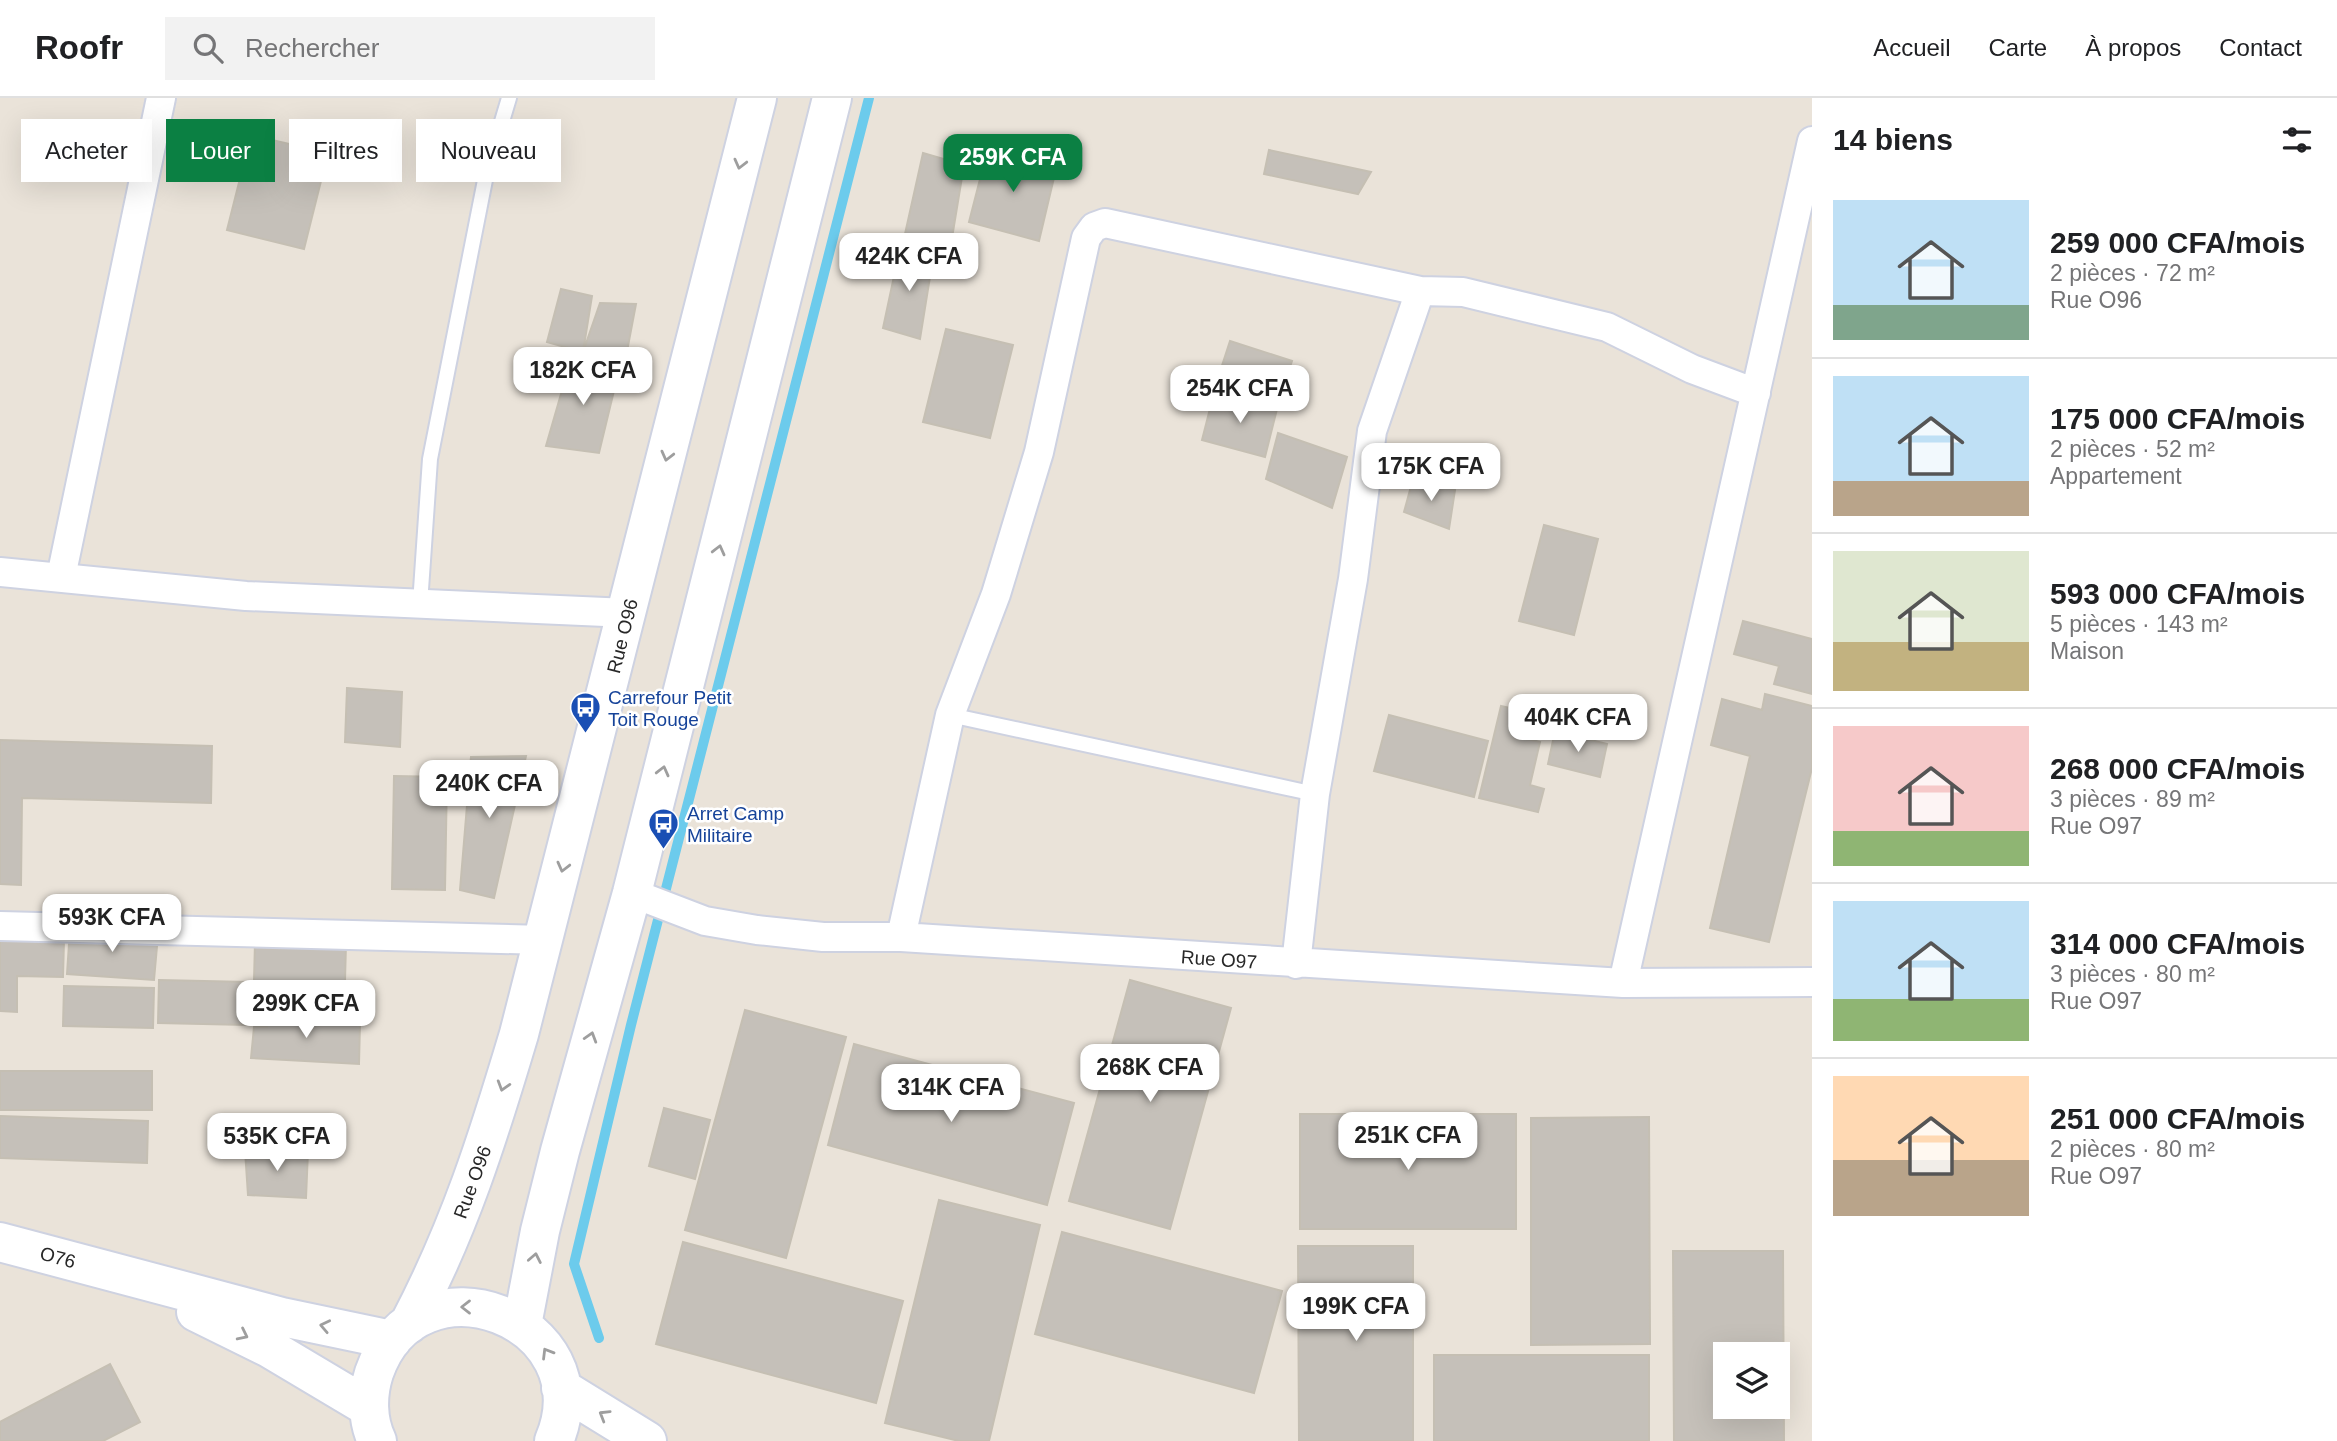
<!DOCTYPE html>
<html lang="fr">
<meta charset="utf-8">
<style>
body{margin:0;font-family:Arial,sans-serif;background:#f2f2f2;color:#202124;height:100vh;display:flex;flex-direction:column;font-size:26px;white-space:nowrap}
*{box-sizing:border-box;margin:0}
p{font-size:23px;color:#757577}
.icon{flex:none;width:38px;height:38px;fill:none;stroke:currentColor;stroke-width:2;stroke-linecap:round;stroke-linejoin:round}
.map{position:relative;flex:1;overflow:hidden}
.sheet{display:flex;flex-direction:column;background:#fff;width:525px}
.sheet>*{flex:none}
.top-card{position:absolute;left:21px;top:21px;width:665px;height:63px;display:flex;gap:14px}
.fabs{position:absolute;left:1713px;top:1244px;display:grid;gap:14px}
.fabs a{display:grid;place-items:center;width:77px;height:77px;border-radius:0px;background:#fff;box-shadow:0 7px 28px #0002;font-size:35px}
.price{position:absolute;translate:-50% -60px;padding:0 16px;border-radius:14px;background:#fff;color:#222;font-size:23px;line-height:46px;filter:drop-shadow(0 2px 4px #0008)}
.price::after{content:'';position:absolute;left:50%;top:42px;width:21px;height:16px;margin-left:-10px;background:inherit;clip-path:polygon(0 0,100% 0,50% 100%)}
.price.selected{background:#0b8043;color:#fff}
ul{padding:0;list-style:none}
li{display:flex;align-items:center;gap:21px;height:175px;padding:0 21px}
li+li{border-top:2px solid #e0e0e0}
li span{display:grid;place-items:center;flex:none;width:196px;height:140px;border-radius:0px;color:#555}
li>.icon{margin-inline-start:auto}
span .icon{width:84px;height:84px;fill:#fffc;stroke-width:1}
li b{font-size:30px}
h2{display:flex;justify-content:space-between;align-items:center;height:84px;padding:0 21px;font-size:30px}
.chip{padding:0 24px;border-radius:0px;background:#fff;box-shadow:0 7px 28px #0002;font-size:24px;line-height:63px}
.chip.selected{background:#0b8043;color:#fff}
header{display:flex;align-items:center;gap:42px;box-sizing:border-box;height:98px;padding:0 35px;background:#fff;border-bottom:2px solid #e0e0e0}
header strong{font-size:33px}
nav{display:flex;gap:38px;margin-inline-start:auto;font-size:24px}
.search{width:490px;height:63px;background:#f2f2f2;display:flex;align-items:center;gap:18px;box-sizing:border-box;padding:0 24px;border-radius:0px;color:#757577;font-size:26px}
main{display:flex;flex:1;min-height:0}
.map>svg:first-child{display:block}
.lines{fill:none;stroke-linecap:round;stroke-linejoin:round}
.stream{stroke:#6ccbec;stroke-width:10}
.building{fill:#c5c0b9;stroke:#c5bfb3;stroke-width:2;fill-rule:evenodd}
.lane-casing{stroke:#ced2e1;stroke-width:18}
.street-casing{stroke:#ced2e1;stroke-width:32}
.secondary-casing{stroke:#ced2e1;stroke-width:42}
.lane{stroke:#fff;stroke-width:14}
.street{stroke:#fff;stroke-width:28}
.secondary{stroke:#fff;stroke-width:38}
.oneway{stroke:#9e9e9e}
.labels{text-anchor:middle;stroke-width:5;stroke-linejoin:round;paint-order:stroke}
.street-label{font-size:19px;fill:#282828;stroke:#fff}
.transit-label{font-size:19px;fill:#164399;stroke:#fff;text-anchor:start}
</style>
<header>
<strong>Roofr</strong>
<div class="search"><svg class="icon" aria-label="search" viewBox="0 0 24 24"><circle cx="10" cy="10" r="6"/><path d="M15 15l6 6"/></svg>Rechercher</div>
<nav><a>Accueil</a><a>Carte</a><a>À propos</a><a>Contact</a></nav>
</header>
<main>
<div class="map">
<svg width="1812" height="1343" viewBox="0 0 1812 1343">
<rect width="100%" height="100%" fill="#eae3d9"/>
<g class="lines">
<path class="stream" d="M599,1240L574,1166L631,927L869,0"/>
</g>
<path class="building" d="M251,37L328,55L304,151L227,132Z
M988,50L1057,67L1039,143L969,124Z
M1269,52L1371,74L1358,96L1264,76Z
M923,55L964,67L950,152L903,145Z
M900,150L934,154L920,241L883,230Z
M561,191L592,198L583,254L547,244Z
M600,205L636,206L625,264L583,254Z
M946,231L1013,247L990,340L923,324Z
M1230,243L1292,263L1278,306L1216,286Z
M572,258L619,272L599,355L546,348Z
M1214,295L1277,311L1265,359L1202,342Z
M1278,335L1347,359L1332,410L1266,381Z
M1413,381L1455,392L1449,431L1404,414Z
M1544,427L1598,441L1574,537L1519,523Z
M1743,523L1812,541V596L1774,586L1779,568L1734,556Z
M347,590L402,594L400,649L345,644Z
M1765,596L1812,608V670L1769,844L1710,830L1750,658L1711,647L1722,601L1762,612Z
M1501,608L1519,612L1513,637L1540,644L1530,687L1544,691L1538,714L1479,700Z
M1389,617L1488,643L1474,699L1374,673Z
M1555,633L1607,646L1600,679L1548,666Z
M0,642L212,648L211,705L22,700L21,787L0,786Z
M526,658L494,800L460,792L471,659Z
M394,678L447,679L445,792L392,791Z
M70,831L158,837L154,882L67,876Z
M0,840L64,842L63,879L17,878V914L0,913Z
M255,844L346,845L345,883H254Z
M159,882L248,884L247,927L158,925Z
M1130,882L1231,910L1170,1131L1069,1103Z
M64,888L154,890L153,930L63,928Z
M745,912L846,939L786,1160L685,1132Z
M255,917L330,920L329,925H360L359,966L251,960L254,929H267L268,925L256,922Z
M854,946L1074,1005L1047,1107L828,1047Z
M0,973H152V1012H0Z
M664,1010L710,1022L695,1081L649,1068Z
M1300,1016H1516V1131H1300Z
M0,1018L148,1023L147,1065L0,1060Z
M1649,1019L1650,1246L1531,1247V1020Z
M245,1052L308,1053L306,1100L248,1097Z
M939,1102L1040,1127L989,1343H959L885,1325Z
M1062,1134L1282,1193L1254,1295L1035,1236Z
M683,1144L903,1203L876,1305L656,1246Z
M1298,1148H1413V1343H1299Z
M1673,1153H1783L1784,1343H1674ZM1726,1256H1778V1309H1726Z
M1434,1257H1649V1343H1434Z
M110,1266L140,1324L103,1343H0V1324Z"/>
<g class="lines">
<defs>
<path id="lane" d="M420,506L430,361L486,77L509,0
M950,617L1315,696"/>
<path id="street" d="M0,474L246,498L628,515
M61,479L161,0
M632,795L705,823L757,832L823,839H901L1623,885L1812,884
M0,828L544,842
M901,839L950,617L996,496L1039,354L1086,140L1094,129L1105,125L1420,193L1463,194L1607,229L1692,271L1756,295
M1296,866L1315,696L1353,481L1372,333L1420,193
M1623,885L1812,43"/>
<path id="secondary" d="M0,1144L282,1219L392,1242
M196,1214L269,1250L368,1309
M409,1226C460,1129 488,1040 519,936L757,0
M522,1227L540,1133L560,1053L632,795L832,0
M561,1290L647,1343
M377,1343C367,1322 367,1297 374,1275C417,1149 605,1222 554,1343"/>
</defs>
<use href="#lane" class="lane-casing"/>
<use href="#street" class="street-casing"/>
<use href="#secondary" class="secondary-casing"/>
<use href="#lane" class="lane"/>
<use href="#street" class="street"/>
<use href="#secondary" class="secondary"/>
</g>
<defs><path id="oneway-chevron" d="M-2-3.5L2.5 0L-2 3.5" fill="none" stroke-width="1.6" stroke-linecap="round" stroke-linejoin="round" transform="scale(1.75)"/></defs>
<g class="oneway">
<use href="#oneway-chevron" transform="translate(740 66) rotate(104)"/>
<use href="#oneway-chevron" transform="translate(667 358) rotate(104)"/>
<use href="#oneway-chevron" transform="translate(719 452) rotate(-76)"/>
<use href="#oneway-chevron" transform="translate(663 673) rotate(-76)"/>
<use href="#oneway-chevron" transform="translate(563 769) rotate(104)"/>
<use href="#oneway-chevron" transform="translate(591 939) rotate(-73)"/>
<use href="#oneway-chevron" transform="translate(503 988) rotate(107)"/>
<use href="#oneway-chevron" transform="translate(535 1160) rotate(-79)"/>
<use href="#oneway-chevron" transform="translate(466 1209) rotate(180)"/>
<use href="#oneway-chevron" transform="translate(325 1228) rotate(-168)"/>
<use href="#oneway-chevron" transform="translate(243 1237) rotate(26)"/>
<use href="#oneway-chevron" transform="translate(547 1255) rotate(-121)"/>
<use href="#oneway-chevron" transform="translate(604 1317) rotate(-149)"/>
</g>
<defs>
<symbol id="bus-pin" viewBox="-11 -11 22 30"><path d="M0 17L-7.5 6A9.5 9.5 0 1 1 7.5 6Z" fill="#1a4fb4" stroke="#fff"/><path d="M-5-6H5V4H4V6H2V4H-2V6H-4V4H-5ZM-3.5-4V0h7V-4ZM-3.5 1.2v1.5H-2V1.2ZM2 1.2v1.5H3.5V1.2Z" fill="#fff"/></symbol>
</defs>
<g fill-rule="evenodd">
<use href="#bus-pin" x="568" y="592" width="35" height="47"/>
<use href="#bus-pin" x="646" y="708" width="35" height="47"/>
</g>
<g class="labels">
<g class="street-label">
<text transform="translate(622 538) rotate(-76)" y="7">Rue O96</text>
<text transform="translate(1219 861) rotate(4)" y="7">Rue O97</text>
<text transform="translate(472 1084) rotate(-70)" y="7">Rue O96</text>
<text transform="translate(58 1159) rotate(15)" y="7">O76</text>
</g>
<g class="transit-label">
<text x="608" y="606">Carrefour Petit<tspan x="608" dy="22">Toit Rouge</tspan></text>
<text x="687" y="722">Arret Camp<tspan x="687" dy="22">Militaire</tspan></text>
</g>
</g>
</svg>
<div class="fabs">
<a><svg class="icon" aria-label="layers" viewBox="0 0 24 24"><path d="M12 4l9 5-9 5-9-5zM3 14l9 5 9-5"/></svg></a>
</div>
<b class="price selected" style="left:1013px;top:96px">259K CFA</b>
<b class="price" style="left:909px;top:195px">424K CFA</b>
<b class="price" style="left:583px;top:309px">182K CFA</b>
<b class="price" style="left:1240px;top:327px">254K CFA</b>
<b class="price" style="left:1431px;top:405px">175K CFA</b>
<b class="price" style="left:1578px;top:656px">404K CFA</b>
<b class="price" style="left:489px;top:722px">240K CFA</b>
<b class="price" style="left:112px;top:856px">593K CFA</b>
<b class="price" style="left:306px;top:942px">299K CFA</b>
<b class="price" style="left:1150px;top:1006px">268K CFA</b>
<b class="price" style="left:951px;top:1026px">314K CFA</b>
<b class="price" style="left:1408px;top:1074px">251K CFA</b>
<b class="price" style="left:277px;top:1075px">535K CFA</b>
<b class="price" style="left:1356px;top:1245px">199K CFA</b>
<div class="top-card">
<a class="chip">Acheter</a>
<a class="chip selected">Louer</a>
<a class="chip">Filtres</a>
<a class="chip">Nouveau</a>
</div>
</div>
<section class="sheet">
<h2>14 biens<svg class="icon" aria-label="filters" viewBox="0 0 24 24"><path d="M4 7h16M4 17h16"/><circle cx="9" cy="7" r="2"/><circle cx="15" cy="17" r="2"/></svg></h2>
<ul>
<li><span style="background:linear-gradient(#bfe0f5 75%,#7fa58c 0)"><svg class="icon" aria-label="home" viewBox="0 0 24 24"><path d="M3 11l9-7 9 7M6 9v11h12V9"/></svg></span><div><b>259 000 CFA/mois</b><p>2 pièces · 72 m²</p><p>Rue O96</p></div></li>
<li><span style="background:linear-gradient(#bfe0f5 75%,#b9a48a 0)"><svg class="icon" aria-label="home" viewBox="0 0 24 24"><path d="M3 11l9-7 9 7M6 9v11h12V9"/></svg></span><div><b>175 000 CFA/mois</b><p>2 pièces · 52 m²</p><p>Appartement</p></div></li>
<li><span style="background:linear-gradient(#dfe7d0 65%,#c2b280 0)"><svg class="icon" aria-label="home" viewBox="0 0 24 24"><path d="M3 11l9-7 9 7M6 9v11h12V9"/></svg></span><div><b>593 000 CFA/mois</b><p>5 pièces · 143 m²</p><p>Maison</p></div></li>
<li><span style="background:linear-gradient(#f6c9c9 75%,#8fb573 0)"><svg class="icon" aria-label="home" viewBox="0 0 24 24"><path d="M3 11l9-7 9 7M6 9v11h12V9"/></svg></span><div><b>268 000 CFA/mois</b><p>3 pièces · 89 m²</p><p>Rue O97</p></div></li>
<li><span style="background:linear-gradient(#bfe0f5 70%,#8fb573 0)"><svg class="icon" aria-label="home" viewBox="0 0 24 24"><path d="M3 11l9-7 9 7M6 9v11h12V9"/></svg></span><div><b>314 000 CFA/mois</b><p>3 pièces · 80 m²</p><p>Rue O97</p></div></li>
<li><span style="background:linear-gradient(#ffd9b3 60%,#b9a48a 0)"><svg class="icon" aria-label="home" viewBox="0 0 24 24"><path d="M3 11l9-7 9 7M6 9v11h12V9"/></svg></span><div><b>251 000 CFA/mois</b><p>2 pièces · 80 m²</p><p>Rue O97</p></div></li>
</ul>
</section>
</main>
